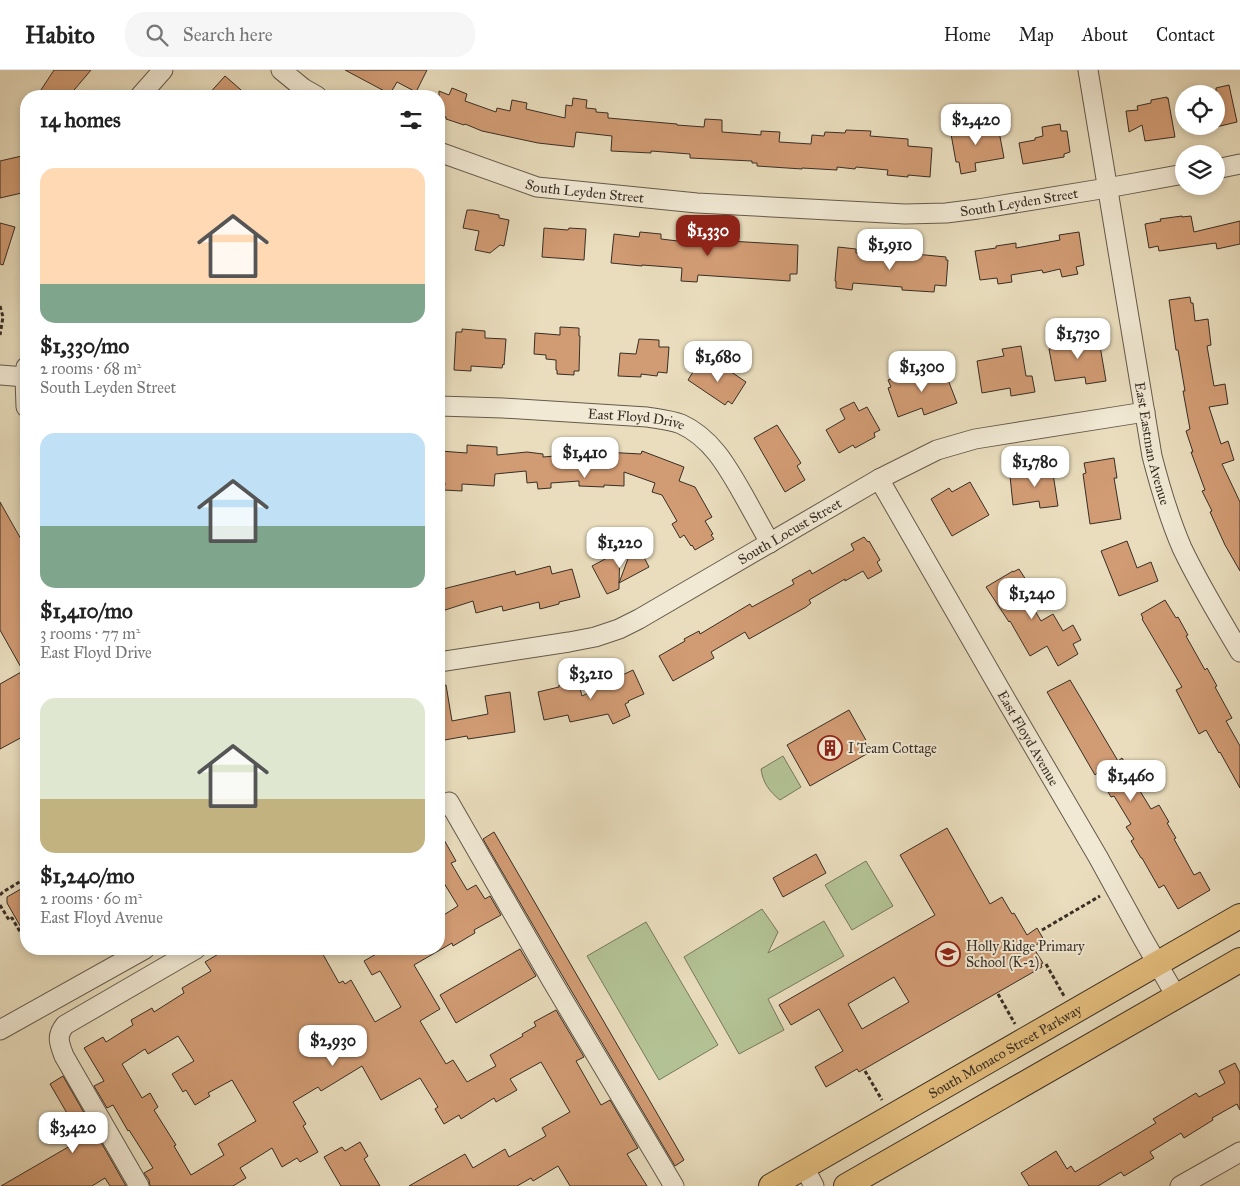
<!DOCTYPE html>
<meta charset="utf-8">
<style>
body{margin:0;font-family:"IM FELL Great Primer",serif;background:#f6f6f6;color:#222;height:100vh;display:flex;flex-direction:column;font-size:19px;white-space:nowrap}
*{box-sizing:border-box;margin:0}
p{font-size:16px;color:#767676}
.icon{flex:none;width:28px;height:28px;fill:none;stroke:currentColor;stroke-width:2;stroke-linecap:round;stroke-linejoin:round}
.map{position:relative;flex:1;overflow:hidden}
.sheet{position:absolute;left:20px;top:20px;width:425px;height:865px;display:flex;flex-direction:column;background:#fff;border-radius:20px;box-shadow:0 2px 8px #0003}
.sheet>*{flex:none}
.fabs{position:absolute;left:1175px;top:15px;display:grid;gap:10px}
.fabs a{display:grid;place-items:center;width:50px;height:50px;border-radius:50%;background:#fff;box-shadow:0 2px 8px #0003;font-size:25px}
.price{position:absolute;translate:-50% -42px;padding:0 11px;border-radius:10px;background:#fff;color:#222;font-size:16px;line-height:32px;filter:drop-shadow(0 1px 2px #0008)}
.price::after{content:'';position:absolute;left:50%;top:30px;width:15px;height:11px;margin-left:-8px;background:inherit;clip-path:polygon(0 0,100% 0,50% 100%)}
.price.on{background:#8f2418;color:#fff}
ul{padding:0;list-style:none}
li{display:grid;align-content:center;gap:10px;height:265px;padding:0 20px}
li span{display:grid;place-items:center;height:155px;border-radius:15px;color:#555}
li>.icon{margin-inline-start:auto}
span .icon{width:90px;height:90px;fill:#fffc;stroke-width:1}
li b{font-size:21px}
h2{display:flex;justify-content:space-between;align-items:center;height:60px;padding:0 20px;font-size:21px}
header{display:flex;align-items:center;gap:30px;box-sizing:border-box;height:70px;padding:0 25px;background:#fff;border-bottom:1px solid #e0e0e0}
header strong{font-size:24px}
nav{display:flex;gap:28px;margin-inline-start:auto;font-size:18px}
.search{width:350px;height:45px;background:#f6f6f6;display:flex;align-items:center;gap:12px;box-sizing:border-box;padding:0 18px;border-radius:20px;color:#767676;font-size:19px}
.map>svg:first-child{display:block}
.green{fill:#b3c294;stroke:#76785c}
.building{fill:#d19b73;stroke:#382e25;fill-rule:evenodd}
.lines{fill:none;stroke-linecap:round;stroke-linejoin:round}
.minor-casing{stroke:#645a4b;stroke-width:21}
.major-casing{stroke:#382e25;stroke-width:26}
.path{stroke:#382e25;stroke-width:3;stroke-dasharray:4 2.5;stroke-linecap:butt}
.minor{stroke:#f1e9d4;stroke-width:19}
.major{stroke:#e4be7e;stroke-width:24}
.labels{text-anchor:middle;stroke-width:4;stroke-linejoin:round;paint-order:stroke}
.street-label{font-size:14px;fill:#382e25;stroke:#f1e9d4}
.poi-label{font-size:14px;fill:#382e25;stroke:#f1e9d4;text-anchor:start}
</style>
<header>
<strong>Habito</strong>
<div class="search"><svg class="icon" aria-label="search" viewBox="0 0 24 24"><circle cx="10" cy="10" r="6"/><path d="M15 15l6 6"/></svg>Search here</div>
<nav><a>Home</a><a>Map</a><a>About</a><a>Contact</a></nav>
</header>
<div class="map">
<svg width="1240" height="1116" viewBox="0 0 1240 1116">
<rect width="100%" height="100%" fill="#e9ddbd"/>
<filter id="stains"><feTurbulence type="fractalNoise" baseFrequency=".004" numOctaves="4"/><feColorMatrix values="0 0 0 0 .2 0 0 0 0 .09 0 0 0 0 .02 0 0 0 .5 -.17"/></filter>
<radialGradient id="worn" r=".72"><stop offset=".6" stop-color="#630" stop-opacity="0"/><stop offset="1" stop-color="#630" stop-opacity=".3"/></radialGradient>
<path class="green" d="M783,686L801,717L780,730C769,721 763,713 761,699Z
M866,791L893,836L852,860L825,815Z
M762,839L778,862L768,883L824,851L844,886L768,929L784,960L739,984L684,887Z
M646,852L718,975L659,1010L587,886Z"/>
<path class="building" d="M54,0H91L69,26H37Z
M345,0H427L416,22L397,12L390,24Z
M225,6L248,26H207Z
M1229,15L1237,52L1216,57V18Z
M452,18L467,24L465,31L496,42L497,38L510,41L512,30L527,33L526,39L565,48L566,35L572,36L573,28L587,30L586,38L596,39V42L608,43V48L677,54V55L704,57L705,49L722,50V62L761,65V61L780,62L779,72L811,74L812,65L824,66L825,62L845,63L846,60L871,61L870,66L908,69V76L932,78L930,107L908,105V107L887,105L888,100L856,97L855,99L837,97V100L802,98V99L757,96V93H752V91L690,88V84L651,81V83L611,81L612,66L576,62L574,77L538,73L482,61L465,54L464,55L446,49V47L439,45V21L449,25Z
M1167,27V29L1168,28L1175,67L1145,71L1142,55L1129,62L1126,41L1138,40L1137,36L1151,33V30Z
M977,52L978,59L998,56L1004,88L975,93L976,101L961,104L959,92H956L951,64L959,63L958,56Z
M1060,54L1061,61H1067L1070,82L1064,84V87L1023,94L1019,73L1035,70V68L1043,66L1042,57Z
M26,85V122L0,128V91Z
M467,140H473L499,145V148L509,150L504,176L500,175L490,183L475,180L479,161L463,158Z
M1182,146V147L1191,146L1194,162L1240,151V174L1217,179L1216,173L1159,181L1158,176L1149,178L1145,154L1161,151L1160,149Z
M0,153L15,157L3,195L0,194Z
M544,158L568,160L569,158L586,159L584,190L542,187Z
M640,162L661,164V169L686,172L710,174L711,170L798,175L797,204H790V211L698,205L697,212L681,211L682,198L642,195V196L611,193L614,164L639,167Z
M1079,162L1084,195L1076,197L1078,204L1062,207L1060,199L1043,203L1042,200L1011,205L1012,212L998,214L997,208L980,210L975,181L996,178V176L1016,173V178L1060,170L1059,165Z
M838,177L856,179V183L904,187L905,183L946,187V190H948L946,216L935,215L934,222L902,220V217L853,213L852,220L836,218V211H835Z
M1190,227L1191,233H1193L1195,251L1208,249L1211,275L1207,276L1214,316L1225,314L1228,334L1209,337L1221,374L1228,371L1234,390L1222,394L1240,432V501L1225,475L1210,442L1212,441L1202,421L1205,420L1191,382H1193L1186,361L1190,359L1183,321H1185L1178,280H1176L1169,230Z
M560,257L579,258V266H580L579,301H574V305L557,304V300H556V290L546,289V285L534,284L535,263L560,265Z
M462,259L485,261V268L506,269L504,295L503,294L502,298L471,296V301L454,300L456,262H462Z
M1088,264L1090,271L1099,270L1106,311L1086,314L1085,307L1055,311L1049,279L1066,275L1065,268Z
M639,269L659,270V277H669L667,303L658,302L657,306L641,304V307L618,306L620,283L636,284Z
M1021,276L1026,306H1032L1035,322L1011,326L1010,318L982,323L977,291L1004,286L1002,279Z
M718,293L746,312L732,334L728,331L725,335L688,310L698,294L712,303Z
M943,297L957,333L924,345L922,338L898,347L888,318L891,317L888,310L904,304L906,311Z
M854,332L859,341L867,337L880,360L874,363L875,367L855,378L853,375L839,383L826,360L845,349L840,339Z
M777,355L801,393L797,396L805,410L785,422L754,368Z
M467,375L497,377V385L527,382L543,384V387L555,386V388H559V391L595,393V390L603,391L604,382L641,384L642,381L684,397L679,411L695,417L712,447L705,451L713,464L711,465L714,469L695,480L692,475L691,476L684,465L680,468L672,454L677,451L662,425L652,422L655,413L624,402V416L604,415V417L579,416V411L551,413V418L538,419L537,412L527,413L526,401L495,404L494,416L462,414V421L444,420L445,413H439L440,381L467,383Z
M1114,388L1117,408H1114L1121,449L1090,454L1083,404L1086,403L1084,393Z
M1052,397L1058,436L1040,438L1039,431L1013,435L1010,406L1033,402L1032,400Z
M970,412L989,445L952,466L931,429L949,418L952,422Z
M0,432L26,478V665L0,679V614L23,601L0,560Z
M864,467L868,472L869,471L880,490L877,492L882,501L868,509L863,501L845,511V509L809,530L811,533L806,537L749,569L745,562L711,582L714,588L673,611L659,586L685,571L684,569L699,561L700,564L750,534L752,537L794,514L792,510L810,500L812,504L854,480L851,474Z
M635,470L649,497L619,513V519L607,524L592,496L620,481L619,513Z
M1127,471L1137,498L1151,492L1158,511L1119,526L1101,481Z
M550,496L552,504L572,499L580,527L559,532V534L540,539L539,532L503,541L502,536L476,543L473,531L439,542V520L515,501L516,505Z
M1019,499L1028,513L1021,517L1041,551L1053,544L1063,561L1073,555L1081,570L1073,574L1078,584L1058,596L1047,576L1030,586L1010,551L1009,552L986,517L1013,501V502Z
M1165,530L1176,548L1178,547L1188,565L1186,566L1205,600L1207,598L1217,616L1215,617L1232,648L1226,651L1240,676V718L1220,682L1219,683L1206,660L1199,664L1176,620L1182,617L1142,549L1143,548L1141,544Z
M633,600L644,624L628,631L629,632L625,634L630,646L613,654L608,644L570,652L568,645L544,650L538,622L559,617V615L578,611L582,626L615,610L614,609Z
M1070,610L1118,691L1122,688L1131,702L1129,703L1151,739L1159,735L1169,752L1167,753L1176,768L1174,769L1194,805L1200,802L1210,820L1178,839L1164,815L1159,818L1142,788H1141L1131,771L1134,769L1126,757L1131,754L1114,726L1111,727L1097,703L1095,705L1047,622Z
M446,615L452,651L488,644L485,626L510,622L515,662L468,669L467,666L439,671V616Z
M849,640L872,681L810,716L787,675Z
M947,758L990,834L1002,827L1012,844L1014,843L1027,865L1037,858L1044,870L1033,877L1043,893L1041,894L1042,897L859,1002L857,999L826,1017L815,997L843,981L819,939L791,955L779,935L935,845L900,785ZM894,907L909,932L862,959L848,934Z
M439,761L456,791L451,793L467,820L476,815L485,829L490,826L501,845L474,860L475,863L453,876L452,873L414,895L440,939L420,951L446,994L453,990L467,1012L496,996L490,985L523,966L522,964L536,956L534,952L556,940L584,987L576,991L601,1035L610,1030L638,1078L627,1084L647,1116H570L558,1096L533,1111L531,1108L517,1116H409L465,1084L473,1098L505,1079L509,1087L546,1066L542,1058L570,1042L541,992L510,1009L517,1020L496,1032L494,1028L461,1049L459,1045L444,1054L435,1039L438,1037L420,1008L381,1030L362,996L321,1021L318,1017L293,1032L306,1054L303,1056L318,1082L300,1092L297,1088L282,1097L272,1078L240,1098L246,1108L233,1116H150L149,1110L144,1103L153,1098L129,1060L128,1061L113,1035L107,1038L94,1016L104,1011L84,978L103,967L106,972L133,955L131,950L152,938L154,942L184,923L182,918L211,901L205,892L220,883L218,879H320L339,913L343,911L345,914L351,910L375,952L401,937L380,901L372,905L364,891L385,879H439V848L458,836L439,805ZM178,966L194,991L172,1004L183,1022L186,1020L195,1035L210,1026L208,1023L232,1010L256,1051L218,1074L224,1085L191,1105L174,1076L176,1075L154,1040L158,1037L150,1023L142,1028L122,994L145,979L148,984Z
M494,762L684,1090L675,1096L562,905L483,769Z
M816,784L826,803L783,827L773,808Z
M26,816V866L7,833V827Z
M520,879L536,906L456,953L440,925Z
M1235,993L1240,1003V1040L1237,1034L1212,1048L1213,1050L1184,1068L1181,1063L1150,1082L1154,1088L1124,1106L1121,1102L1098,1116H1029L1021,1103L1056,1081L1067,1099L1071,1096L1075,1102L1156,1053L1153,1049L1196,1023L1199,1027L1225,1013L1219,1001Z
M63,1006L126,1116H110L105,1108L92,1116H1L82,1069L50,1014Z
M360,1072L368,1086L364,1089L380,1116H341L324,1087L342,1077L345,1081Z"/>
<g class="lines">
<defs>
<g id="minor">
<path d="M281,0L303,18L317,26"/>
<path id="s1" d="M1088,0L1152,386C1160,417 1169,448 1182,478C1199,514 1220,548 1240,582"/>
<path d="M140,26L163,0"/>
<path id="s2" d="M439,82L537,117L697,133L905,144L946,143L978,139L1107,118L1184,104"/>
<path d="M1216,99L1240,94"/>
<path d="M26,297L25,307L26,337"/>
<path d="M0,305L25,307"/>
<path id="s3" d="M439,336L503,338L647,347C658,349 670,350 681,354C712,368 728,398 744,426C753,442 761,457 770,473"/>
<path id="s4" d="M879,409L1005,628L1098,787L1143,869L1176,926"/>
<path id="s5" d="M439,592L569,572L595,567L619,559L639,549L879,409L937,380L975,369L1145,342"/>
<path d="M439,738L449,732L552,911L674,1116"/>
<path d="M0,960L145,879"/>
<path d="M804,1097L814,1116"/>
<path d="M139,1116L64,986C59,973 56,966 65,955L196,879"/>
<path d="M1180,1116L1240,1082"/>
</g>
<g id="major">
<path id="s6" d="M771,1116L1240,846"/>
<path d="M846,1116L1240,890"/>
</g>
</defs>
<use href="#minor" class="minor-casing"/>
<use href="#major" class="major-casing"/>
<path class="path" d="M0,236L3,247L0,265
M0,825L3,822L26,808
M0,835L9,850L12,848L26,872
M1042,860L1100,826
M30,879L33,883L41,879
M1046,894L1064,926
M998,924L1015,954
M865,1001L882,1030"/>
<use href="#minor" class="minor"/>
<use href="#major" class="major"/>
</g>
<defs>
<symbol id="building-ring" viewBox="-11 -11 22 22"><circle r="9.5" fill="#f1e9d4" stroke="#8f2418" stroke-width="1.5"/><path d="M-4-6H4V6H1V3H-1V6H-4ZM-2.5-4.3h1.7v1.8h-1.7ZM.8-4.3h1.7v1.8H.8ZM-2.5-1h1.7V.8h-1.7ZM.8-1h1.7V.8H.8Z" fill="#8f2418"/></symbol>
<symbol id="school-ring" viewBox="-11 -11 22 22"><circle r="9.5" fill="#f1e9d4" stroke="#8f2418" stroke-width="1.5"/><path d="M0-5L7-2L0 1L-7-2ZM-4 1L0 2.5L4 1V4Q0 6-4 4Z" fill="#8f2418"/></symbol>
</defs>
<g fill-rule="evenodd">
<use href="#building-ring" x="816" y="664" width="28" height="28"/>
<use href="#school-ring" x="934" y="870" width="28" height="28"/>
</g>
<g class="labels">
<g class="street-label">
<text dy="5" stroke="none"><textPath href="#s2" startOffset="152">South Leyden Street</textPath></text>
<text dy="5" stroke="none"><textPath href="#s2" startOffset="588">South Leyden Street</textPath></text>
<text dy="5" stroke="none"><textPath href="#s3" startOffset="198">East Floyd Drive</textPath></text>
<text dy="5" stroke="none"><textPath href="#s1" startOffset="379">East Eastman Avenue</textPath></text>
<text dy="5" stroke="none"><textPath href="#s5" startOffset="380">South Locust Street</textPath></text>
<text dy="5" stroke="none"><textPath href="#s4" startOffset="299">East Floyd Avenue</textPath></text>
<text dy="5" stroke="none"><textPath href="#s6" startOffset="270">South Monaco Street Parkway</textPath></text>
</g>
<g class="poi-label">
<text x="848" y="683">I Team Cottage</text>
<text x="966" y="881">Holly Ridge Primary<tspan x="966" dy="16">School (K-2)</tspan></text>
</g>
</g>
<rect width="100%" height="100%" filter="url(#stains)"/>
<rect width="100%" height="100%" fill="url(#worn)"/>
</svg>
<div class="fabs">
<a><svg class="icon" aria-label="locate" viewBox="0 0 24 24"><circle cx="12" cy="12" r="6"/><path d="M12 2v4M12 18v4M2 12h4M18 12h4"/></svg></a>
<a><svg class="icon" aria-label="layers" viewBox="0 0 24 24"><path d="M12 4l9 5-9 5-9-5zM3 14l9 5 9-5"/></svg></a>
</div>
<b class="price" style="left:976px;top:76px">$2,420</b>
<b class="price on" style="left:708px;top:187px">$1,330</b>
<b class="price" style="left:890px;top:201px">$1,910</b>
<b class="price" style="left:1078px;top:290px">$1,730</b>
<b class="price" style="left:718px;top:313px">$1,680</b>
<b class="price" style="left:922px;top:323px">$1,300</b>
<b class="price" style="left:585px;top:409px">$1,410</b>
<b class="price" style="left:1035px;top:418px">$1,780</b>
<b class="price" style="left:620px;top:499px">$1,220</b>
<b class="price" style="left:1032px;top:550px">$1,240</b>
<b class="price" style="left:591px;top:630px">$3,210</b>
<b class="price" style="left:1131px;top:732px">$1,460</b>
<b class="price" style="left:333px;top:997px">$2,930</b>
<b class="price" style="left:73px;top:1084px">$3,420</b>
<section class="sheet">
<h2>14 homes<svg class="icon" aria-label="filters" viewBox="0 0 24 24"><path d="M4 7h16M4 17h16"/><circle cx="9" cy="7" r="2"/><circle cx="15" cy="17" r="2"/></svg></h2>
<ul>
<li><span style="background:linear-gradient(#ffd9b3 75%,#7fa58c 0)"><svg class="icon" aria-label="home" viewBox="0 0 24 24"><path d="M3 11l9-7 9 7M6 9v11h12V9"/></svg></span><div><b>$1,330/mo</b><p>2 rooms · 68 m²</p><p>South Leyden Street</p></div></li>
<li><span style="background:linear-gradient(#bfe0f5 60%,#7fa58c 0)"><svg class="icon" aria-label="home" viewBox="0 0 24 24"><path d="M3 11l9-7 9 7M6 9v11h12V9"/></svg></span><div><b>$1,410/mo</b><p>3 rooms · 77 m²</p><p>East Floyd Drive</p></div></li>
<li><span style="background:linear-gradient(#dfe7d0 65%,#c2b280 0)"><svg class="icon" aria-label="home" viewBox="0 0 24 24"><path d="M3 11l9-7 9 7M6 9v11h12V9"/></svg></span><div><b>$1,240/mo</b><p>2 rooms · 60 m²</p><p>East Floyd Avenue</p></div></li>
</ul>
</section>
</div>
